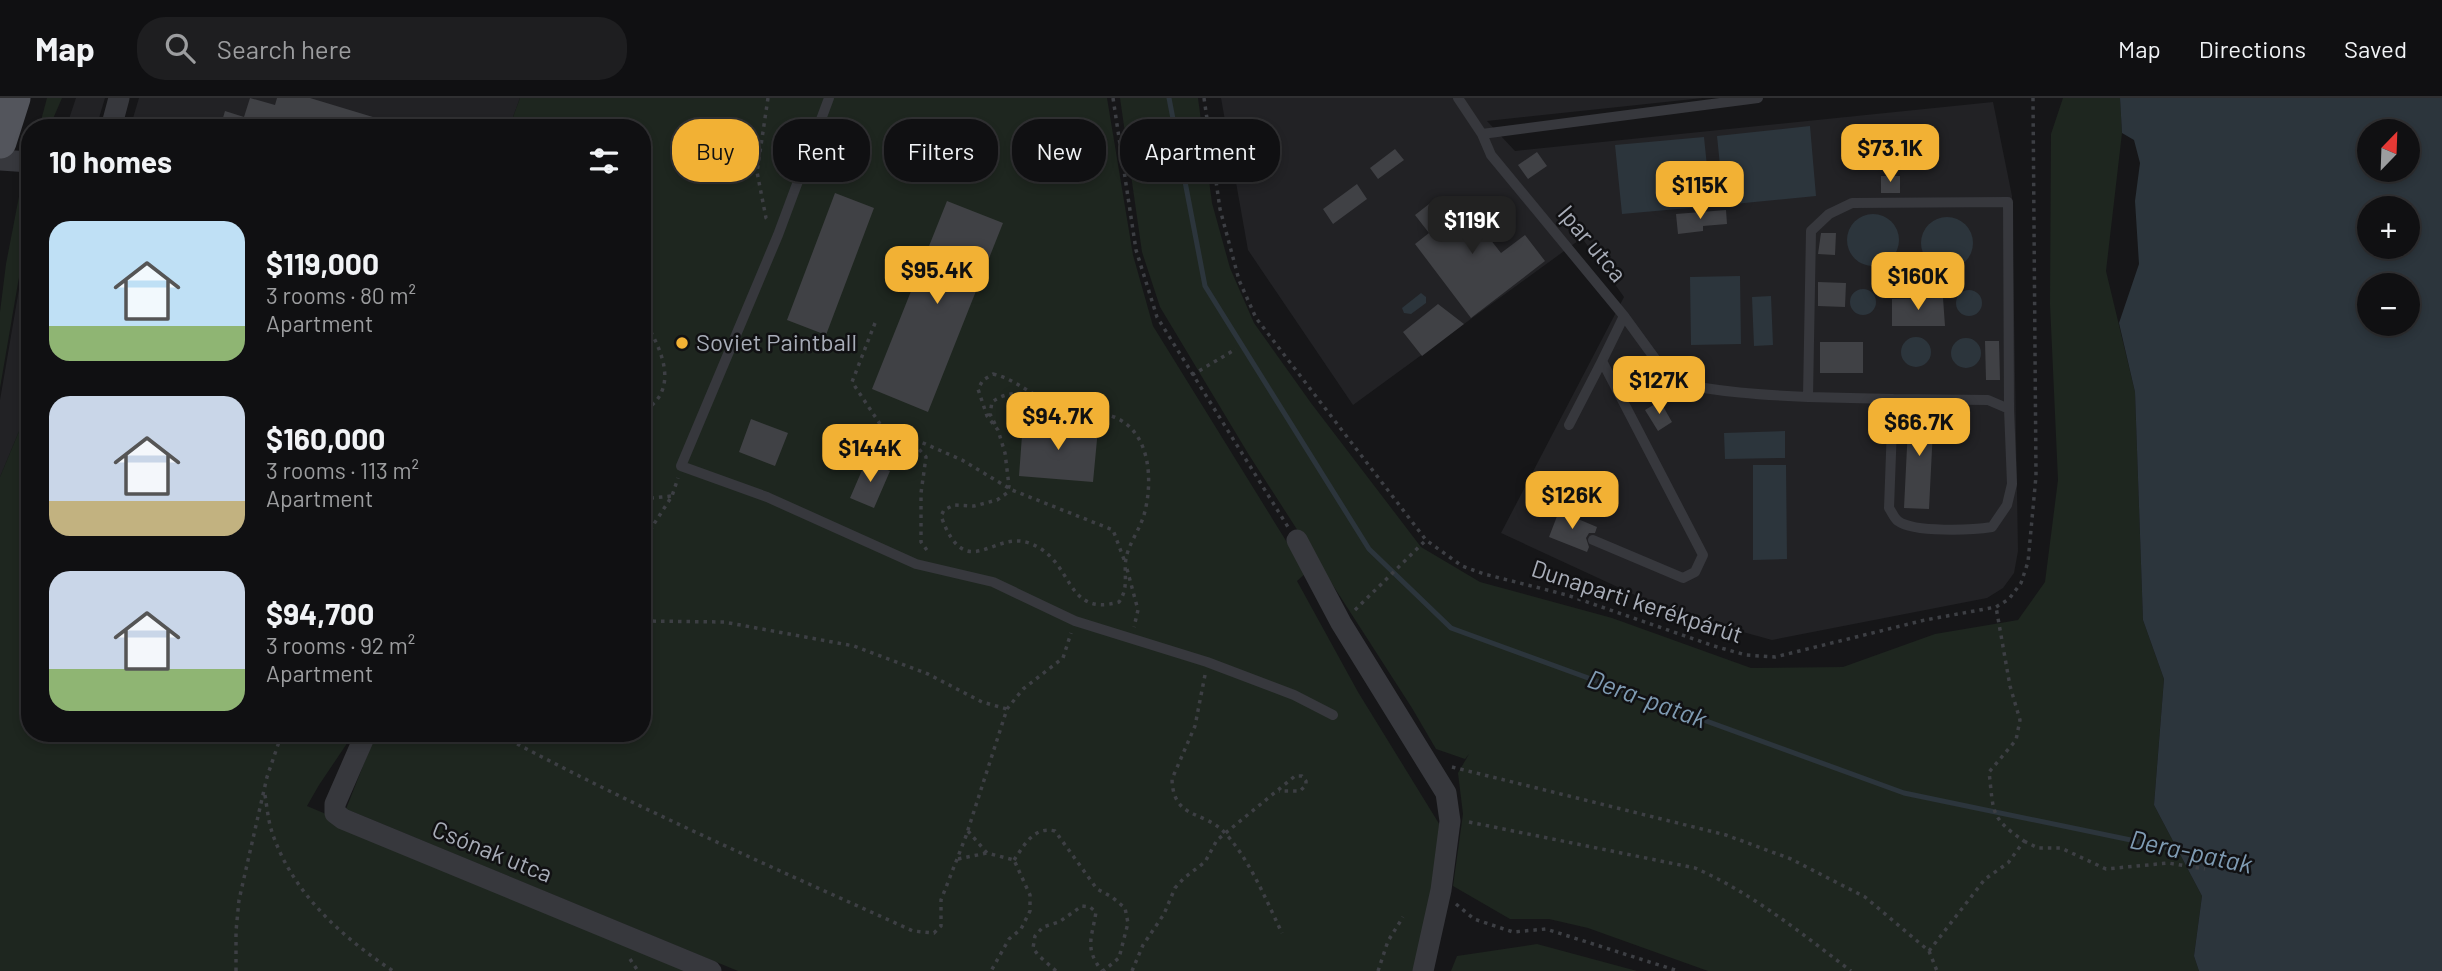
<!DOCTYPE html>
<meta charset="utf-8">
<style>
body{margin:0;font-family:Barlow,sans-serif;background:#1e1e20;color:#f1f3f6;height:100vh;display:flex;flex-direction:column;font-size:26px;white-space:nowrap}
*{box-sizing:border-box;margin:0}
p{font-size:23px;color:#9c9d9f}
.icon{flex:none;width:38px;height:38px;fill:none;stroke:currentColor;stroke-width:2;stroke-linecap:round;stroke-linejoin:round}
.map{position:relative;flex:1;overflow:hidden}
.details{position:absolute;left:21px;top:21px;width:630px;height:623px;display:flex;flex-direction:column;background:#101012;border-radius:28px;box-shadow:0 4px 10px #0003,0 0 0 2px #303032}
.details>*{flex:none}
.hud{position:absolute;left:672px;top:21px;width:665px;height:63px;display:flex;gap:14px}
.needle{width:46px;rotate:23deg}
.controls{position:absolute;left:2357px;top:21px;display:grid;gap:14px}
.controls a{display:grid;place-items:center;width:63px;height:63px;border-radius:50%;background:#101012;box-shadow:0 4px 10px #0003,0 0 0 2px #303032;font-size:35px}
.price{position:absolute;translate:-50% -60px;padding:0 16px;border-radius:14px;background:#f2b134;color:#111;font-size:23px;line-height:46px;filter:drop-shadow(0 2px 4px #0008)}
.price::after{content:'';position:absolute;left:50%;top:42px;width:21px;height:16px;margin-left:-10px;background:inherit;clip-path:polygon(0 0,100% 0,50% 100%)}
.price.current{background:#222;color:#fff}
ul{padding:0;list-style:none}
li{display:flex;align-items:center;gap:21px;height:175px;padding:0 28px}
li span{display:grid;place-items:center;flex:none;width:196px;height:140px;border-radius:21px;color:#555}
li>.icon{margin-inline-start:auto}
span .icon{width:84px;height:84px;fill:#fffc;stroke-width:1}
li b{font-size:30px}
h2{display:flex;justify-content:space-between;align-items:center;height:84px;padding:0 28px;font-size:30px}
.tag{padding:0 24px;border-radius:28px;background:#101012;box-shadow:0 4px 10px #0003,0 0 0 2px #303032;font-size:24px;line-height:63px}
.tag.current{background:#f2b134;color:#111}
header{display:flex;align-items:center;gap:42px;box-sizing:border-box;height:98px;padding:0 35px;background:#101012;border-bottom:2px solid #303032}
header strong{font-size:33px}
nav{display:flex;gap:38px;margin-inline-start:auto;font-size:24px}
.search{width:490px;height:63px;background:#1e1e20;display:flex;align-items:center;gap:18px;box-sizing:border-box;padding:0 24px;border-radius:28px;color:#9c9d9f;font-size:26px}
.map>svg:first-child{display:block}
.built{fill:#222225}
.green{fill:#1e261f}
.water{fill:#2c353c;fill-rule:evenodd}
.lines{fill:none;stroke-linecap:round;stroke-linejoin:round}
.stream{stroke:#2c353c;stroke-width:5}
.building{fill:#404145}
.path{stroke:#3d3f44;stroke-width:3.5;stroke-dasharray:3.5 5;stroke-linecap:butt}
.lane{stroke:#37383d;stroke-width:10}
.street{stroke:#37383d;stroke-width:21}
.primary{stroke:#53555c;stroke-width:33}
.poi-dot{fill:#f2b134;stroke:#111113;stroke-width:2.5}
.labels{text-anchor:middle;stroke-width:5;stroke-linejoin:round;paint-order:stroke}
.street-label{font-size:24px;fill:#a8adb8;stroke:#111113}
.poi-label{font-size:24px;fill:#a8adb8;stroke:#111113;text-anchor:start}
.water-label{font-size:26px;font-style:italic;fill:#7f9bb3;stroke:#111113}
</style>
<header>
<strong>Map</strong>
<div class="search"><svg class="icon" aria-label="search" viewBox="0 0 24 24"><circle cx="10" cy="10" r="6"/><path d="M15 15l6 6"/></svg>Search here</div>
<nav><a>Map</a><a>Directions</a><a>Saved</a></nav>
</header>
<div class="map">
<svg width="2442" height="873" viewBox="0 0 2442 873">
<rect width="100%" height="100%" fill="#161618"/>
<path class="built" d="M76,0H105L96,30H66Z
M139,0H520L509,30H130Z
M1221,0H1703L1487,23L1515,53L1993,4L2012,98L2018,453L2014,475L2003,490L1987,500L1772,542L1674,515L1501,435L1624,199L1582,140L1353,307L1248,152Z
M30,127V307L0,379V302Z"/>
<path class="green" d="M47,0H62L49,30H39Z
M520,0H1107L1133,157L1153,228L1306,475L1297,483L1358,594L1446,737L1419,873H738L346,711L376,635H642V30H509Z
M1120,0H1198L1212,105L1230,170L1254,225L1311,305L1421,449L1480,484L1612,520L1751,570L1843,569L1935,536L2018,522L2045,484L2058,382L2050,206L2051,36L2063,0H2120L2122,35L2106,173L2135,294L2143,522L2164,581L2154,707L2202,798L2194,858L2199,873H1708L1588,830L1549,821H1510L1453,788L1463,716L1458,675L1469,656L1465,661L1436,651L1412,610L1249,357L1160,209L1142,154Z
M29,79L30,115L0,290V214L6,166L22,83Z
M30,307V635H354L319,687L307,708L698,873H0V379Z
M1537,846L1637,873H1451L1457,858Z"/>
<path class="water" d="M2120,0H2442V873H2199L2194,858L2202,798L2154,707L2164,581L2143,522L2135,294L2119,225L2139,166L2135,103L2140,65L2134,42L2122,35ZM2370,33H2408V72H2370ZM2370,110H2408V149H2370ZM2370,187H2408V226H2370Z
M1929,26L1930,57L1876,58L1875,27Z
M1810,28L1816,98L1724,107L1717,38Z
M1704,39L1711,108L1622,116L1615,47Z
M1847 142a26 26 0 1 1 52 0a26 26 0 1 1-52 0Z
M1921 145a26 26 0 1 1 52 0a26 26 0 1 1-52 0Z
M1740,178L1741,246L1691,247L1690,179Z
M1850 204a13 13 0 1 1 26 0a13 13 0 1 1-26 0Z
M1956 205a13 13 0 1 1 26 0a13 13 0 1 1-26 0Z
M1421,195L1426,199V205L1411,216L1404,215L1402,210Z
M1771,198L1773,247L1754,248L1752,199Z
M1901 254a15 15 0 1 1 30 0a15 15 0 1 1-30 0Z
M1951 255a15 15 0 1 1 30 0a15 15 0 1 1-30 0Z
M1785,333V360L1725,361L1724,335Z
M1753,367H1786L1787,461L1753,462Z"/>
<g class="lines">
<path class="stream" d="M1169,0L1205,188L1369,451L1451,530L1904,695L2184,753"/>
</g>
<path class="building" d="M250,0L275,7L277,0H310L396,26L395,30H220L225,13L244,19Z
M1395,51L1404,62L1378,81L1370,70Z
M1537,54L1547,68L1528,81L1518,67Z
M1881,78H1900V95H1881Z
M1357,86L1367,101L1333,126L1323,111Z
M835,95L874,110L826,237L787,222Z
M1457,99L1501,155L1525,137L1545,163L1471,220L1415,146L1429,135L1415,117L1433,103L1440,112Z
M947,103L1003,125L928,314L872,291Z
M1726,112L1727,126L1703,128V133L1678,136L1676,116Z
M1821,135H1836L1835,157L1818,156Z
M1818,184L1846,185L1845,209L1818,208Z
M1943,200L1945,228H1892V201Z
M1438,206L1464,226L1422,258L1403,234Z
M1985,243H1999L2000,282H1986Z
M1820,244H1863V275H1820Z
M1660,303L1672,324L1658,333L1645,312Z
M1909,309L1934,311L1929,411L1904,410Z
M751,321L788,335L775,368L739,354Z
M1023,324L1098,331L1093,384L1019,378Z
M866,363L890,373L874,410L850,400Z
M1559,413L1597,429L1595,435H1589L1586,440L1589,449L1587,454L1549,439Z"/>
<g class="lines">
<path class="path" d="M768,0L757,74L766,120L769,124
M1113,0L1136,152L1157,219L1288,429
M1204,0L1220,111L1239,182L1256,220L1426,442L1462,468L1484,476L1567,497L1714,548L1746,557L1775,559L1925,522L1996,509L2009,501L2021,485L2028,464L2036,378L2033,0
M642,219C661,249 682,292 642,314
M875,225L852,284L880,326L907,338L926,359L921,395V444L929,455
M993,276C1018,282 1034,300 1056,307C1075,312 1095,312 1114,319C1150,333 1153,381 1145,413C1142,427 1133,439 1128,453C1121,472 1131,487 1119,504C1063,520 1075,461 1029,445C993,432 966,487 941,418L944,412L954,407L974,408L997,402L1007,395L1009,388L1005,355L998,332L987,318L978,291L983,282Z
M1192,277L1236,251
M995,326L990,316L992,304C1006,294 1019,294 1036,298
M907,338L962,362L1012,392L1113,432L1125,464
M642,401L672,398
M642,457L652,429L672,398L678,380
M1127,471L1138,512L1134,529
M1355,512L1426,442
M644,523L724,524L854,548L928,576L982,604L1007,611
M1205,577L1195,628L1172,681C1173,722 1204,712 1225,735C1250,762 1266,802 1282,835
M505,635L508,641C640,712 777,771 913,833L934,835L941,828V802L966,738L1007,611L1023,591L1063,560L1071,535
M1452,669L1726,737L1791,761L1865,799L1929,853L1937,873
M265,697C267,709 268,722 272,734C292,795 342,839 393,873
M1469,724L1695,770C1752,795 1801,835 1851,873
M968,733L987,755L1014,762L1030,797V813L1021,831L1009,841L991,873
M2024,743L2038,750H2061L2106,771L2168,765L2205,771
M958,761L987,755
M1014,762C1025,746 1034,728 1055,733L1097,791L1112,799L1125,810L1128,825L1119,860L1103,873
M1456,806L1474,821L1513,834L1546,831L1678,873
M1929,853L1985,781L2008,765L2024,743C1989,719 1994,714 1989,674L2016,642L2020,622L2010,588L1996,509
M630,861L638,873
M236,873V833L239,802L267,679L282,635
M1056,873L1038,857L1033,850L1035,838L1043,829L1059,824L1082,808L1090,809L1096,814C1092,840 1084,850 1102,873
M1132,873L1143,847L1164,816L1175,790L1184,780L1205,764L1217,742L1295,678H1302L1306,683V687L1300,693H1279
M1378,873L1388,843L1403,819"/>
<path class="lane" d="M829,0L778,137L681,368L767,399L916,466L993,484L1075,523L1207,564L1294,597L1333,617
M1458,0L1482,36L1491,57L1624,218L1672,284C1717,294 1762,297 1808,299
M1482,36L1758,0
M1893,301L1988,302L2009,311L2012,386L2007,407L1992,429C1973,432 1914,435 1898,423C1894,420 1892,414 1889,410L1893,301L1808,299L1811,133L1829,116L1852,105L2008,104L2009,311
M1569,327L1602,263
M1593,442L1683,480L1695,474L1703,457L1602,263L1624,218"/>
<path class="street" d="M111,30L119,0
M0,62L30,64
M1297,442L1341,525L1446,695L1450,723L1441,792L1423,873
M366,635L335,706V715L343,721L711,873"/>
<path class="primary" d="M0,44L14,0"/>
</g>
<circle class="poi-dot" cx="682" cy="245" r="7"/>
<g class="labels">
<g class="street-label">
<text transform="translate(1592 146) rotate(50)" y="8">Ipar utca</text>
<text transform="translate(1637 504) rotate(18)" y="8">Dunaparti kerékpárút</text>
<text transform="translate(492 754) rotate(22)" y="8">Csónak utca</text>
</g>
<g class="poi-label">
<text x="696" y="253">Soviet Paintball</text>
</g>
<g class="water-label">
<text transform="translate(1647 601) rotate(20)" y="9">Dera-patak</text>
<text transform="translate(2191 754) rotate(12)" y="9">Dera-patak</text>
</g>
</g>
</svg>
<div class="controls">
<a><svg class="needle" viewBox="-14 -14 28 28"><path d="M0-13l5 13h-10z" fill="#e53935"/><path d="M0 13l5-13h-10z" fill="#9c9d9f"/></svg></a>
<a>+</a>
<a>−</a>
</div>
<b class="price" style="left:1890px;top:86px">$73.1K</b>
<b class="price" style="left:1700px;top:123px">$115K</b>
<b class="price current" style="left:1472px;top:158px">$119K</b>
<b class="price" style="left:937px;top:208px">$95.4K</b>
<b class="price" style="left:1918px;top:214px">$160K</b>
<b class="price" style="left:1659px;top:318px">$127K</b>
<b class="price" style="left:1058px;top:354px">$94.7K</b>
<b class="price" style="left:1919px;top:360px">$66.7K</b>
<b class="price" style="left:870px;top:386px">$144K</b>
<b class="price" style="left:1572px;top:433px">$126K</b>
<div class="hud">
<a class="tag current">Buy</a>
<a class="tag">Rent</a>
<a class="tag">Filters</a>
<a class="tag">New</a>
<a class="tag">Apartment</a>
</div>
<section class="details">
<h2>10 homes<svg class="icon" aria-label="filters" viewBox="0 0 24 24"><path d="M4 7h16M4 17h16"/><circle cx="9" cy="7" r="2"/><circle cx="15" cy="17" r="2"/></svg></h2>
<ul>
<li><span style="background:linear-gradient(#bfe0f5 75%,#8fb573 0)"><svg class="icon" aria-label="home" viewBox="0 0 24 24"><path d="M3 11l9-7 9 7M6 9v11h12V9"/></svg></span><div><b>$119,000</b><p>3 rooms · 80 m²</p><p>Apartment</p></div></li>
<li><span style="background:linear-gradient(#c9d6e8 75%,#c2b280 0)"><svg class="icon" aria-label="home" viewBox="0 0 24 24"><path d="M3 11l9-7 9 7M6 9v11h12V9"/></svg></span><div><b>$160,000</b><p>3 rooms · 113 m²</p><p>Apartment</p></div></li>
<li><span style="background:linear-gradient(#c9d6e8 70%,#8fb573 0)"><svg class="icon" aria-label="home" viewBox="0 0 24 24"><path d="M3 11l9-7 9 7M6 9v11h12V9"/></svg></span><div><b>$94,700</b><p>3 rooms · 92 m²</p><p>Apartment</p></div></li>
</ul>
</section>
</div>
